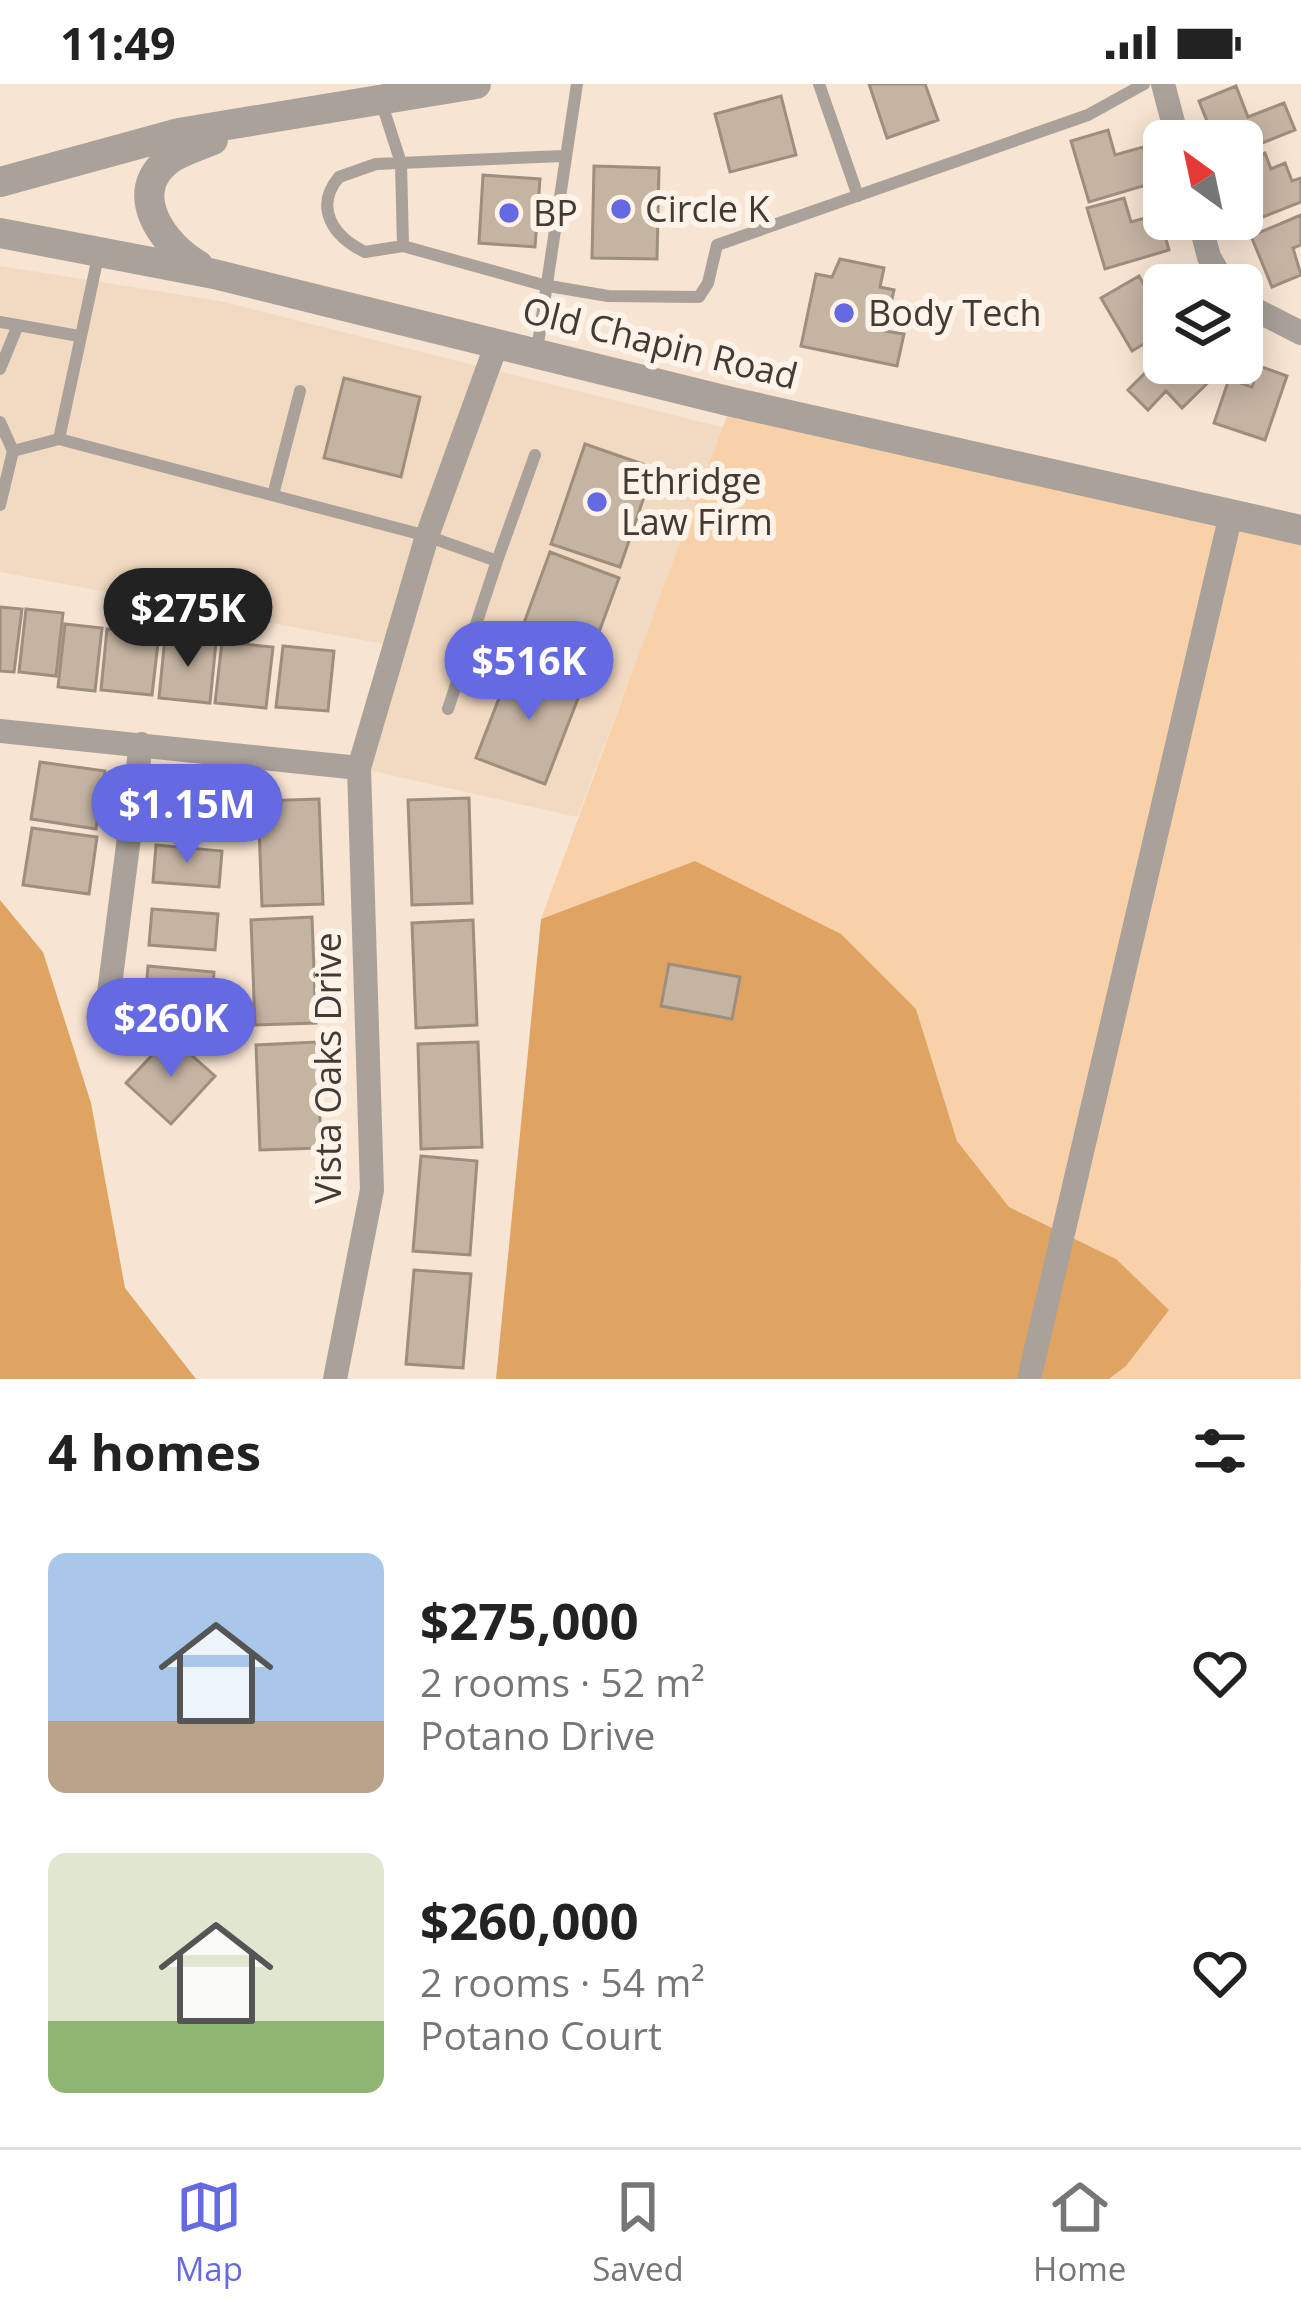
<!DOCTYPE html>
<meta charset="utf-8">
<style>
body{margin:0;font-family:"Open Sans",sans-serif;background:#f2f2f2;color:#222;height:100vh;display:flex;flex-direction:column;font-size:45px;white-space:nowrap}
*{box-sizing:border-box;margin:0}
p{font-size:39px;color:#767676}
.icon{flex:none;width:66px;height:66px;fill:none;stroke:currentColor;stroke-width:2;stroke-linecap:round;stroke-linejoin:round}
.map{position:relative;height:1295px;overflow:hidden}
.panel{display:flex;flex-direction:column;background:#fff;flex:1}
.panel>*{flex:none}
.needle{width:78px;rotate:327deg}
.buttons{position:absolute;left:1143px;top:36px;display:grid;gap:24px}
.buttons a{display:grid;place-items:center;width:120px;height:120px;border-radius:18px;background:#fff;box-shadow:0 6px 30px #0003;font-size:60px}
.price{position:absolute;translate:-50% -102px;padding:0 27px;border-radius:42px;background:#6569e2;color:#fff;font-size:39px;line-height:78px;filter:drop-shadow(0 3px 6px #0008)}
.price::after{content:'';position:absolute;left:50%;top:72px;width:36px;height:27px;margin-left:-18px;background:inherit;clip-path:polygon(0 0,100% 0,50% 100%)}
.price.active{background:#222;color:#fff}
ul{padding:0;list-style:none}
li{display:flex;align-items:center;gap:36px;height:300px;padding:0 48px}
li span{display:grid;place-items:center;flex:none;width:336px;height:240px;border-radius:18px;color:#555}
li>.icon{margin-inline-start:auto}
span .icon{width:144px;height:144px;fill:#fffc;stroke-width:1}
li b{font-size:51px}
h2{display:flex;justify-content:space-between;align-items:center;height:144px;padding:0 48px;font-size:51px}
.status{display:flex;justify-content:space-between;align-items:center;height:84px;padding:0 60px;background:#fff;direction:ltr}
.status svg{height:33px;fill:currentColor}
.dock{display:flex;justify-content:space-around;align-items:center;height:168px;border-top:3px solid #e0e0e0;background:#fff;font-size:33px;color:#767676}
.dock a{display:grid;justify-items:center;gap:6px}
.dock .active{color:#6569e2}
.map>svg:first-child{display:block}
.built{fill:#f2dac2}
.green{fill:#f8d1aa}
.forest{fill:#e0a462}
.building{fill:#c6b4a3;stroke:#9e8e7d;stroke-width:3}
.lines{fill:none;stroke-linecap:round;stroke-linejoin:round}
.service{stroke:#a9a19a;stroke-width:12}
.minor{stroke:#a9a19a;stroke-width:24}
.tertiary{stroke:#a9a19a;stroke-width:30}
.poi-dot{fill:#6569e2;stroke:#fef3e8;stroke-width:4.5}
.labels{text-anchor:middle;stroke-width:12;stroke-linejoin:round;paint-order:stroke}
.poi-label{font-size:36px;fill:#423a33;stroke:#fef3e8;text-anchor:start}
.street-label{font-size:36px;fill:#423a33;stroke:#fef3e8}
</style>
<div class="status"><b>11:49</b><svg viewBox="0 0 49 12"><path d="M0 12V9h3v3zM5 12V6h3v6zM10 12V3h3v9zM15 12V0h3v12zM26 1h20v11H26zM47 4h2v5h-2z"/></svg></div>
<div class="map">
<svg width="1301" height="1295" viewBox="0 0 1301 1295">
<rect width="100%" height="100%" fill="#f7e4d2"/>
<path class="built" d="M0,182L220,217L725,344L577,733L359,684L394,562L0,488Z"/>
<path class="green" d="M732,318L1301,446L1300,1295H1109L1126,1282L1116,1175L1009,1123L957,1057L916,925L695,777L541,835Z"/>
<path class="forest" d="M695,777L841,850L916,925L957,1057L1009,1123L1116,1175L1169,1226L1126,1282L1109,1295H496L541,835Z
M0,816L43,868L91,1019L125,1204L196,1295H0Z"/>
<path class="building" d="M869,0H925L938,36L887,54Z
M1236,2L1248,33L1284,19L1295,46L1242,67V57H1215L1199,17Z
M781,12L796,71L730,88L715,30Z
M1108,46L1115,71L1143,63L1153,99L1089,118L1071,57Z
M1265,69L1271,85L1285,79L1292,97L1301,94V118L1237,143L1234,135H1242V78Z
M594,82L659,84L657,175L592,174Z
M483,91L540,95L535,163L479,159Z
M1124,114L1131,138L1159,130L1169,166L1105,185L1087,124Z
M1301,131V161L1293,164L1301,191L1272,203L1251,152Z
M840,175L884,184L880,203L894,206L885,247L904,250L897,282L801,262L816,190L832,193Z
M1139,192L1151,213L1164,206V248L1132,267L1101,214Z
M1164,270V279H1228L1182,324L1166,307L1148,326L1128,306Z
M1259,282L1287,292L1265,356L1214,339L1229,295L1252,303Z
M344,294L420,313L401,393L324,374Z
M585,360L654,384L620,483L551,460Z
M550,468L619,494L582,594L513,569Z
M0,523L22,525L14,588L0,587Z
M26,525L63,529L56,592L19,588Z
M65,540L102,544L95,607L58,603Z
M107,545L159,550L152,611L101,606Z
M165,553L216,558L210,619L159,614Z
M222,558L273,563L266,624L215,619Z
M283,562L334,567L328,627L276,623Z
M513,578L582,604L545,700L476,674Z
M40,678L105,687L96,745L31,735Z
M160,699L226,703L223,755L158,751Z
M469,714L472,819L412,821L408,716Z
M319,715L323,820L262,822L258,717Z
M32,744L97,753L89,810L23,801Z
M156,761L222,767L219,803L153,798Z
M152,825L218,830L215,866L149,861Z
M312,833L316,939L255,941L251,836Z
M473,836L477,941L416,944L412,839Z
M669,880L740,893L732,935L661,922Z
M148,882L214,888L211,924L145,919Z
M170,952L215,992L171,1040L126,999Z
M317,958L321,1064L260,1066L256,961Z
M478,958L482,1063L421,1065L418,960Z
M421,1072L477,1077L470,1171L413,1167Z
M414,1186L471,1190L463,1284L406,1280Z"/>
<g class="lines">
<path class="service" d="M819,0L858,112
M381,17L401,79L403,162
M563,72L376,80L339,93C313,124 334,153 365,168L403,162L543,201L608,212L699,213L708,199L717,161L1088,31L1144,0
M99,168L59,355L427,452L497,477L448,625
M0,238L79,252
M537,266L577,0
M0,285L18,241
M0,338L13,367
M273,411L300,307
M0,421L13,367L59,355
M497,477L535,371"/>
<path class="minor" d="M1163,0L1178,57
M1199,135L1209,173L1225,201
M1242,219L1301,249
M0,647L359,684
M109,909L141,660
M335,1295L372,1106L359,684L427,452L497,259
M1029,1295L1231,430"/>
<path class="tertiary" d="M0,98L179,49L476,0
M0,149L214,190L732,318L1301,446
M198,181C164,162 124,108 170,75C182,67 199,62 213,56"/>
</g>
<g class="poi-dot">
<circle cx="621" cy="125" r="12"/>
<circle cx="509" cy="129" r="12"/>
<circle cx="844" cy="229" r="12"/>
<circle cx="597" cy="418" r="12"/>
</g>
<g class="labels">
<g class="poi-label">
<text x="645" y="138">Circle K</text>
<text x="533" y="142">BP</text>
<text x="868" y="242">Body Tech</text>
<text x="621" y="410">Ethridge<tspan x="621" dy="41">Law Firm</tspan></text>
</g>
<g class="street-label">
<text transform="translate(660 259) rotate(14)" y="13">Old Chapin Road</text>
<text transform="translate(328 984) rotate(-90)" y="13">Vista Oaks Drive</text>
</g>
</g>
</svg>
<div class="buttons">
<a><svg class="needle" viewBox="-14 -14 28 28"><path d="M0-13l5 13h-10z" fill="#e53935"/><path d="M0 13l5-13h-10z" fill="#767676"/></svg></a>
<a><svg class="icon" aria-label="layers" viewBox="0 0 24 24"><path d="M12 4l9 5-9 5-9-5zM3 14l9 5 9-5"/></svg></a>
</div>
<b class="price active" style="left:188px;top:586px">$275K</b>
<b class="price" style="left:529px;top:639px">$516K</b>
<b class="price" style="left:187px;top:782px">$1.15M</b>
<b class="price" style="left:171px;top:996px">$260K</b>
</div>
<section class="panel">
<h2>4 homes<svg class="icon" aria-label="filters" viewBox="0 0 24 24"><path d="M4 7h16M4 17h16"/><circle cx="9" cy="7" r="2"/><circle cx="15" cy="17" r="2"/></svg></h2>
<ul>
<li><span style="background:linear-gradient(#a9c7e8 70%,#b9a48a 0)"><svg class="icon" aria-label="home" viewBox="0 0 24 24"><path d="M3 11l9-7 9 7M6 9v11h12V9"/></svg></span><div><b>$275,000</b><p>2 rooms · 52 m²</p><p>Potano Drive</p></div><svg class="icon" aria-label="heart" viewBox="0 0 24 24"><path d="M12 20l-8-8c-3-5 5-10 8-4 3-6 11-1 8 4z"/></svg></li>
<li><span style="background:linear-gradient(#dfe7d0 70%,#8fb573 0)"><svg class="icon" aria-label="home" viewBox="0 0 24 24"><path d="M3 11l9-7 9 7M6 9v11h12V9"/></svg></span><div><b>$260,000</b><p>2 rooms · 54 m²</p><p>Potano Court</p></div><svg class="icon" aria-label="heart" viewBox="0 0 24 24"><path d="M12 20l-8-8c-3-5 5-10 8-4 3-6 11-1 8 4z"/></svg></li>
</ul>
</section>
<nav class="dock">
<a class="active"><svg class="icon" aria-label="map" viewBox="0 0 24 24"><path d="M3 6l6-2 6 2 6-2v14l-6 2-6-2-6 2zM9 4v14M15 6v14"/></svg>Map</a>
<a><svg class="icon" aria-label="saved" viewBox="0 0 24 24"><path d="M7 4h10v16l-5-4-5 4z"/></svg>Saved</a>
<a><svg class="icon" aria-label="home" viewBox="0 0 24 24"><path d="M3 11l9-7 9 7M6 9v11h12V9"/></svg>Home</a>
</nav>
